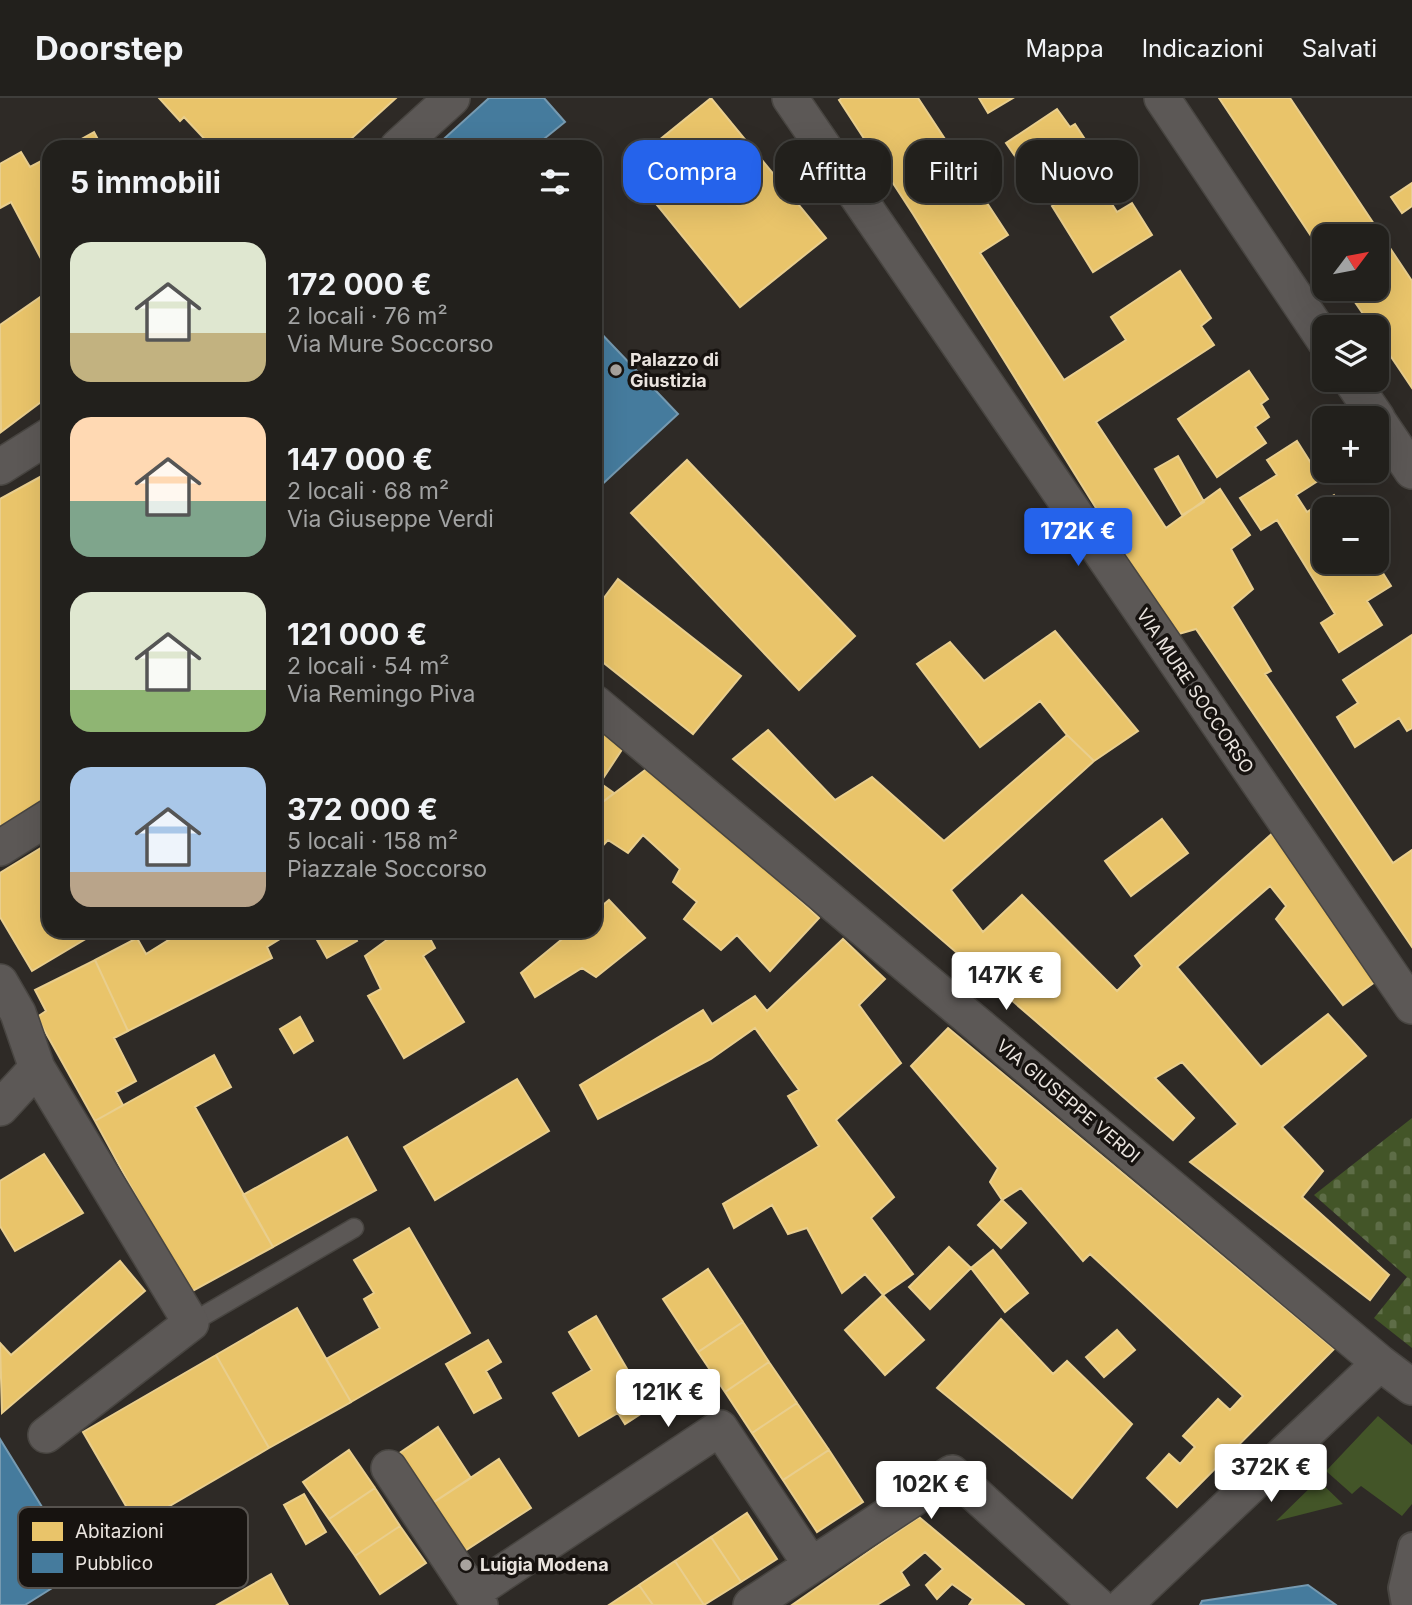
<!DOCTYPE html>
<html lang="it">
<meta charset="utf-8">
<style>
body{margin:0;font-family:Inter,sans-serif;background:#2a2825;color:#f1f3f6;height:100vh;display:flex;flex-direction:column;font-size:26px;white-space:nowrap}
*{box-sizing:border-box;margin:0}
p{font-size:23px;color:#a2a3a3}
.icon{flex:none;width:38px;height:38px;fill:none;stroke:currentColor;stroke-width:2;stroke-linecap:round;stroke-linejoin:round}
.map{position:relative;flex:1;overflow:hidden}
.sheet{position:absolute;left:42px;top:42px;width:560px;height:798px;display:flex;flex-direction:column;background:#22201c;border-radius:21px;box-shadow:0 7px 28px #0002,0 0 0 2px #3f3e3b}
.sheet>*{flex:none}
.hud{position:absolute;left:623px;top:42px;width:665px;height:63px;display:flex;gap:14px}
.needle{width:46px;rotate:58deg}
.buttons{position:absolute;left:1312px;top:126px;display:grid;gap:14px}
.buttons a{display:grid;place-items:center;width:77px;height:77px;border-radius:14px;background:#22201c;box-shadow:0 7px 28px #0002,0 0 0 2px #3f3e3b;font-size:35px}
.price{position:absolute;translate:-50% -60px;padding:0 16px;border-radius:7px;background:#fff;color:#222;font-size:23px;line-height:46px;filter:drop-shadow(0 2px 4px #0008)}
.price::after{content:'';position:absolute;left:50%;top:42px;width:21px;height:16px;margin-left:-10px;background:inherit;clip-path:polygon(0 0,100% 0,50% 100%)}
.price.current{background:#2563eb;color:#fff}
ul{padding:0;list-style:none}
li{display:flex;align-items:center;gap:21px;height:175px;padding:0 28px}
li span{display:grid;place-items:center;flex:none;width:196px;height:140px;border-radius:21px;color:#555}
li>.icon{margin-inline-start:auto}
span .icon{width:84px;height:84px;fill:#fffc;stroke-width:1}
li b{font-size:30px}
h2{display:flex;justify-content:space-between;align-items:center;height:84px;padding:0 28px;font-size:30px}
.chip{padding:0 24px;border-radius:21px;background:#22201c;box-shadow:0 7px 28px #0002,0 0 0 2px #3f3e3b;font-size:24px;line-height:63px}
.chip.current{background:#2563eb;color:#fff}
header{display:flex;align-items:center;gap:42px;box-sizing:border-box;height:98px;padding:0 35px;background:#22201c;border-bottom:2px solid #3f3e3b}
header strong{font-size:33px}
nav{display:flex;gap:38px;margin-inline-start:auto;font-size:24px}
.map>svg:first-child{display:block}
.grass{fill:#435528}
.cemetery{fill:url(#cemetery-stones)}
.homes{fill:#e9c46a;stroke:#e9ce8d;stroke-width:2}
.public{fill:#457b9d;stroke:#769ab1;stroke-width:2}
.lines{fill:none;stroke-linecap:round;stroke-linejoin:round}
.service-casing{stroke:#484541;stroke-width:21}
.pedestrian-casing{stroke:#484541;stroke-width:30}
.minor-casing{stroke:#484541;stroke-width:38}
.service{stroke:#5c5856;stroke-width:18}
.pedestrian{stroke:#5c5856;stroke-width:26}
.minor{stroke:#5c5856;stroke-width:35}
.poi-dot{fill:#a8a39e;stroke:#171310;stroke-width:2.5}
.labels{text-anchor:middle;stroke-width:7;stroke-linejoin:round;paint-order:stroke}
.poi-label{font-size:18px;font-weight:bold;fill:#eae4df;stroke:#171310;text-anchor:start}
.street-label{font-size:18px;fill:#eae4df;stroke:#171310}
.key{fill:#171310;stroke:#56524e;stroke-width:2}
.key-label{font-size:19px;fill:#eae4df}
</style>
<header>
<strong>Doorstep</strong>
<nav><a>Mappa</a><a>Indicazioni</a><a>Salvati</a></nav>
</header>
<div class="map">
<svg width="1412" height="1507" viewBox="0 0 1412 1507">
<defs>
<pattern id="cemetery-stones" width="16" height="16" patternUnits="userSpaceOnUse" patternTransform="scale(1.75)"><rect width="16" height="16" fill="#435528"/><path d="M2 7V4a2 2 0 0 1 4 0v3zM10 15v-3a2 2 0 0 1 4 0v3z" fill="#5e6d47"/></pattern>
</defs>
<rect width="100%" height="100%" fill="#2e2a26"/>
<path class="grass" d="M1378,1318L1412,1347V1406L1402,1418L1361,1388L1352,1396L1326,1373Z
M1318,1382L1343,1406L1276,1423Z"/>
<path class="cemetery" d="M1412,1020V1250L1374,1220L1407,1179L1314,1097Z"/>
<path class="homes" d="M159,0H396L342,49H212L184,19L180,23Z
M711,0L826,140L740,209L626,69Z
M842,0H918L1008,137L980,155L1064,282L1126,242L1111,219L1180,173L1211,220L1201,228L1214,247L1096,324L1166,430L1220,391L1250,437L1231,451L1253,491L1232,509L1271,573L1265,576L1393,765L1412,752V849L1196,531L1175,537L913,116L839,2Z
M979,0H1013L988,15Z
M1219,0H1290L1412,183V290L1377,238V229H1372L1346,191H1377V138H1325V159Z
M1057,11L1070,29L1075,26L1090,49L1034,86L1006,45Z
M94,34L102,49H67Z
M21,54L30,69L49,59V89L41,93L49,108L47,172L11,104L0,110V66Z
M1096,81L1117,114L1132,105L1152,137L1093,174L1052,108Z
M1412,85V108L1402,115L1391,99Z
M49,193V298L1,334L0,227Z
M1249,273L1268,301L1261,306L1269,319L1255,329L1266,345L1217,379L1178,321Z
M1297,343L1321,381L1296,397L1307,414L1334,397L1343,411H1325V464H1376L1391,488L1367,503L1382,527L1339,554L1321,525L1335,516L1277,422L1261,432L1240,400L1277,377L1267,362Z
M1178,358L1204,404L1182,417L1155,371Z
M687,362L855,538L799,592L631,415Z
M49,374V658L44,661L49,671V699L0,729V401Z
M618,481L741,578L693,636L595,558V512Z
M1055,533L1138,633L1094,663L1067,637L1040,603L980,649L917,566L950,544L984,583Z
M1412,537V630L1407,633L1399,620L1355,649L1337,619L1358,605L1343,582Z
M595,627L623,650L600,685L614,695L595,710Z
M768,632L835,702L872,679L944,743L1067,637L1094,663L951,792L983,834L1022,797L1117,893L1142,868L1135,858L1276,732L1379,881L1343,907L1276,821L1286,808L1270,788L1177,869L1261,969L1328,916L1366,958L1282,1029L1323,1073L1302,1099L1389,1177L1370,1202L1190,1064L1238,1026L1182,964L1155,980L1194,1020L1173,1042L733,661Z
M653,666L819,820L770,873L737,837L721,852L684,821L697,804L673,784L680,771L643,737L628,755L608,742L595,756V710Z
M1162,721L1188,755L1131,798L1105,763Z
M44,748L49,755V833H99L32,873L0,819V775Z
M609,802L645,840L596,879L582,870L535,899L521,875L572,833H595V814Z
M183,833H293L267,849L272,860L128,933L95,862L137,840L146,856Z
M312,833H351L357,843L327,860Z
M399,833H426L435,850L423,858L464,924L404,960L368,898L381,891L365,858Z
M843,841L885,881L859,907L901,965L836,1022L894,1099L871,1120L913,1176L883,1197L865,1176L842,1195L807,1130L788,1136L772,1107L734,1130L723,1106L819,1048L788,998L799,992L755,930L711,961L598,1021L580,987L703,912L712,926L755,898L767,913Z
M95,862L128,933L114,940L136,983L116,994L123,1007L95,1023L37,919L46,913L35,892Z
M300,919L313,943L294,955L280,931Z
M948,930L1334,1251L1177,1409L1147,1380L1169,1356L1180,1366L1195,1349L1183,1338L1218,1301L1230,1312L1243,1298L1090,1156L1083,1163L1021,1090L1002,1102L990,1084L998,1070L911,968Z
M214,957L231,989L195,1009L273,1149L189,1195L95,1023Z
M517,981L549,1033L435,1102L404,1049Z
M347,1039L376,1092L273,1149L243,1097Z
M44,1056L83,1115L15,1153L0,1128V1083Z
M1002,1102L1026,1125L1001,1150L978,1127Z
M409,1130L470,1235L351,1304L326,1261L380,1230L364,1201L374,1195L354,1162Z
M949,1149L971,1170L930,1211L909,1189Z
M993,1152L1028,1195L1005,1214L971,1170Z
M120,1163L145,1193L2,1315L0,1245L11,1257Z
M708,1171L743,1224L698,1254L663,1201Z
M883,1197L924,1242L885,1277L845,1232Z
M297,1210L351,1304L269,1350L216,1257Z
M596,1218L650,1310L625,1326L618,1315L579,1338L553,1295L592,1272L569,1234Z
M1001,1221L1053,1276L1067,1263L1132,1326L1072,1400L937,1290Z
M743,1224L769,1264L725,1294L698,1254Z
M1117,1232L1135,1252L1104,1279L1086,1259Z
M488,1242L501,1264L486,1273L501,1300L474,1315L446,1266Z
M216,1257L269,1350L137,1427L83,1334Z
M769,1264L797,1305L752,1335L725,1294Z
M797,1305L829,1352L783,1382L752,1335Z
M438,1329L471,1380L431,1406L398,1356Z
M349,1352L375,1390L329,1421L303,1384Z
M829,1352L863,1404L817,1434L783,1382Z
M499,1361L531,1410L463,1454L431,1406Z
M375,1390L400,1428L355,1458L329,1421Z
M304,1396L326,1434L306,1446L284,1407Z
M747,1415L777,1461L741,1484L711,1439Z
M919,1419L1024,1507H969L973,1501L952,1486L937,1501L926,1487L943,1471L925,1454L901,1474L909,1487L877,1507H792Z
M400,1428L426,1465L380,1496L355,1458Z
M711,1439L741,1484L704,1507L675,1463Z
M675,1463L704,1507H653L639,1487Z
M271,1476L288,1507H217Z
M639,1487L653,1507H609Z"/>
<path class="public" d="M489,0H544L565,24L534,49H435Z
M595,229L678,316L595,393Z
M0,1341L81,1472L25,1507H0Z
M1308,1487L1336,1507H1200L1202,1503Z"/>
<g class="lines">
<defs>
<path id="service" d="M191,1225L354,1130"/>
<path id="pedestrian" d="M1405,1507L1402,1490L1412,1448"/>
<path id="minor" d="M790,0L1412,908
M1162,0L1325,243
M398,49L452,0
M1351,282L1377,320
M1377,321L1412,373
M0,369L49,338
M595,605L1380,1265L1412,1289
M0,750L49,719
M0,884L18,915L37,970L191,1225L46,1337
M0,1010L37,970
M389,1370L480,1507
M472,1495L720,1330L811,1467
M751,1507L952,1375L1097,1507
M1124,1507L1380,1265"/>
</defs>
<use href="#service" class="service-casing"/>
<use href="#pedestrian" class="pedestrian-casing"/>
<use href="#minor" class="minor-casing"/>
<use href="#service" class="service"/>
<use href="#pedestrian" class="pedestrian"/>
<use href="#minor" class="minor"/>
</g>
<g class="poi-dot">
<circle cx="616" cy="272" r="7"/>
<circle cx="466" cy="1467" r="7"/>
</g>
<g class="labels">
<g class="poi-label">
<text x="630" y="268">Palazzo di<tspan x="630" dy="21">Giustizia</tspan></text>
<text x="480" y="1473">Luigia Modena</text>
</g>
<g class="street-label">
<text transform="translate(1195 593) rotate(56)" y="6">VIA MURE SOCCORSO</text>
<text transform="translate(1068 1003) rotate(40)" y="6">VIA GIUSEPPE VERDI</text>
</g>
</g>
<rect x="18" y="1409" width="230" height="81" rx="10" class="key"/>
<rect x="32" y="1424" width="31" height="19" fill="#e9c46a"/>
<rect x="32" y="1455" width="31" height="20" fill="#457b9d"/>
<g class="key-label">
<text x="75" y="1440">Abitazioni</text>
<text x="75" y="1472">Pubblico</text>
</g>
</svg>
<div class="buttons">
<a><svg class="needle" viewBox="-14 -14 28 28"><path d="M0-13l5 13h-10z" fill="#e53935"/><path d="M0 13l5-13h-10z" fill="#a2a3a3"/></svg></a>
<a><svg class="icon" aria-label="layers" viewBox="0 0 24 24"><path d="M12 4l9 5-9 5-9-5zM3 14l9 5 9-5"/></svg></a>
<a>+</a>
<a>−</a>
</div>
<b class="price current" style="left:1078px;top:470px">172K €</b>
<b class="price" style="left:1006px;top:914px">147K €</b>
<b class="price" style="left:668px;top:1331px">121K €</b>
<b class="price" style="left:1271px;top:1406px">372K €</b>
<b class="price" style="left:931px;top:1423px">102K €</b>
<div class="hud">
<a class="chip current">Compra</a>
<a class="chip">Affitta</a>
<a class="chip">Filtri</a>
<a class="chip">Nuovo</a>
</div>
<section class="sheet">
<h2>5 immobili<svg class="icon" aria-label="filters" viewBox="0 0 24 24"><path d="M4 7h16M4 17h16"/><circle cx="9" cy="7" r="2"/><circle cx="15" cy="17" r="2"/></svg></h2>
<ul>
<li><span style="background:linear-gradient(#dfe7d0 65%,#c2b280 0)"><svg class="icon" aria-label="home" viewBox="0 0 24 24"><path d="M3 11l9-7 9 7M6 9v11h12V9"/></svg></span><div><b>172 000 €</b><p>2 locali · 76 m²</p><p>Via Mure Soccorso</p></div></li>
<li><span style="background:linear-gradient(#ffd9b3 60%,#7fa58c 0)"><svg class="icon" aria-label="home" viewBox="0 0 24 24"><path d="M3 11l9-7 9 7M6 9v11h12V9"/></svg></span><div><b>147 000 €</b><p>2 locali · 68 m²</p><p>Via Giuseppe Verdi</p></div></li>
<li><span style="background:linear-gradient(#dfe7d0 70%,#8fb573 0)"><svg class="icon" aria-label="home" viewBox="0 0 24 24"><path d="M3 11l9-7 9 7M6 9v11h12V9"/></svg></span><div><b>121 000 €</b><p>2 locali · 54 m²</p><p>Via Remingo Piva</p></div></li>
<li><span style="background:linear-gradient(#a9c7e8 75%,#b9a48a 0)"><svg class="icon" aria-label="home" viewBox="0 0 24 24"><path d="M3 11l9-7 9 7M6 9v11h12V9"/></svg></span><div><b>372 000 €</b><p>5 locali · 158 m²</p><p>Piazzale Soccorso</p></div></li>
</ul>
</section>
</div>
